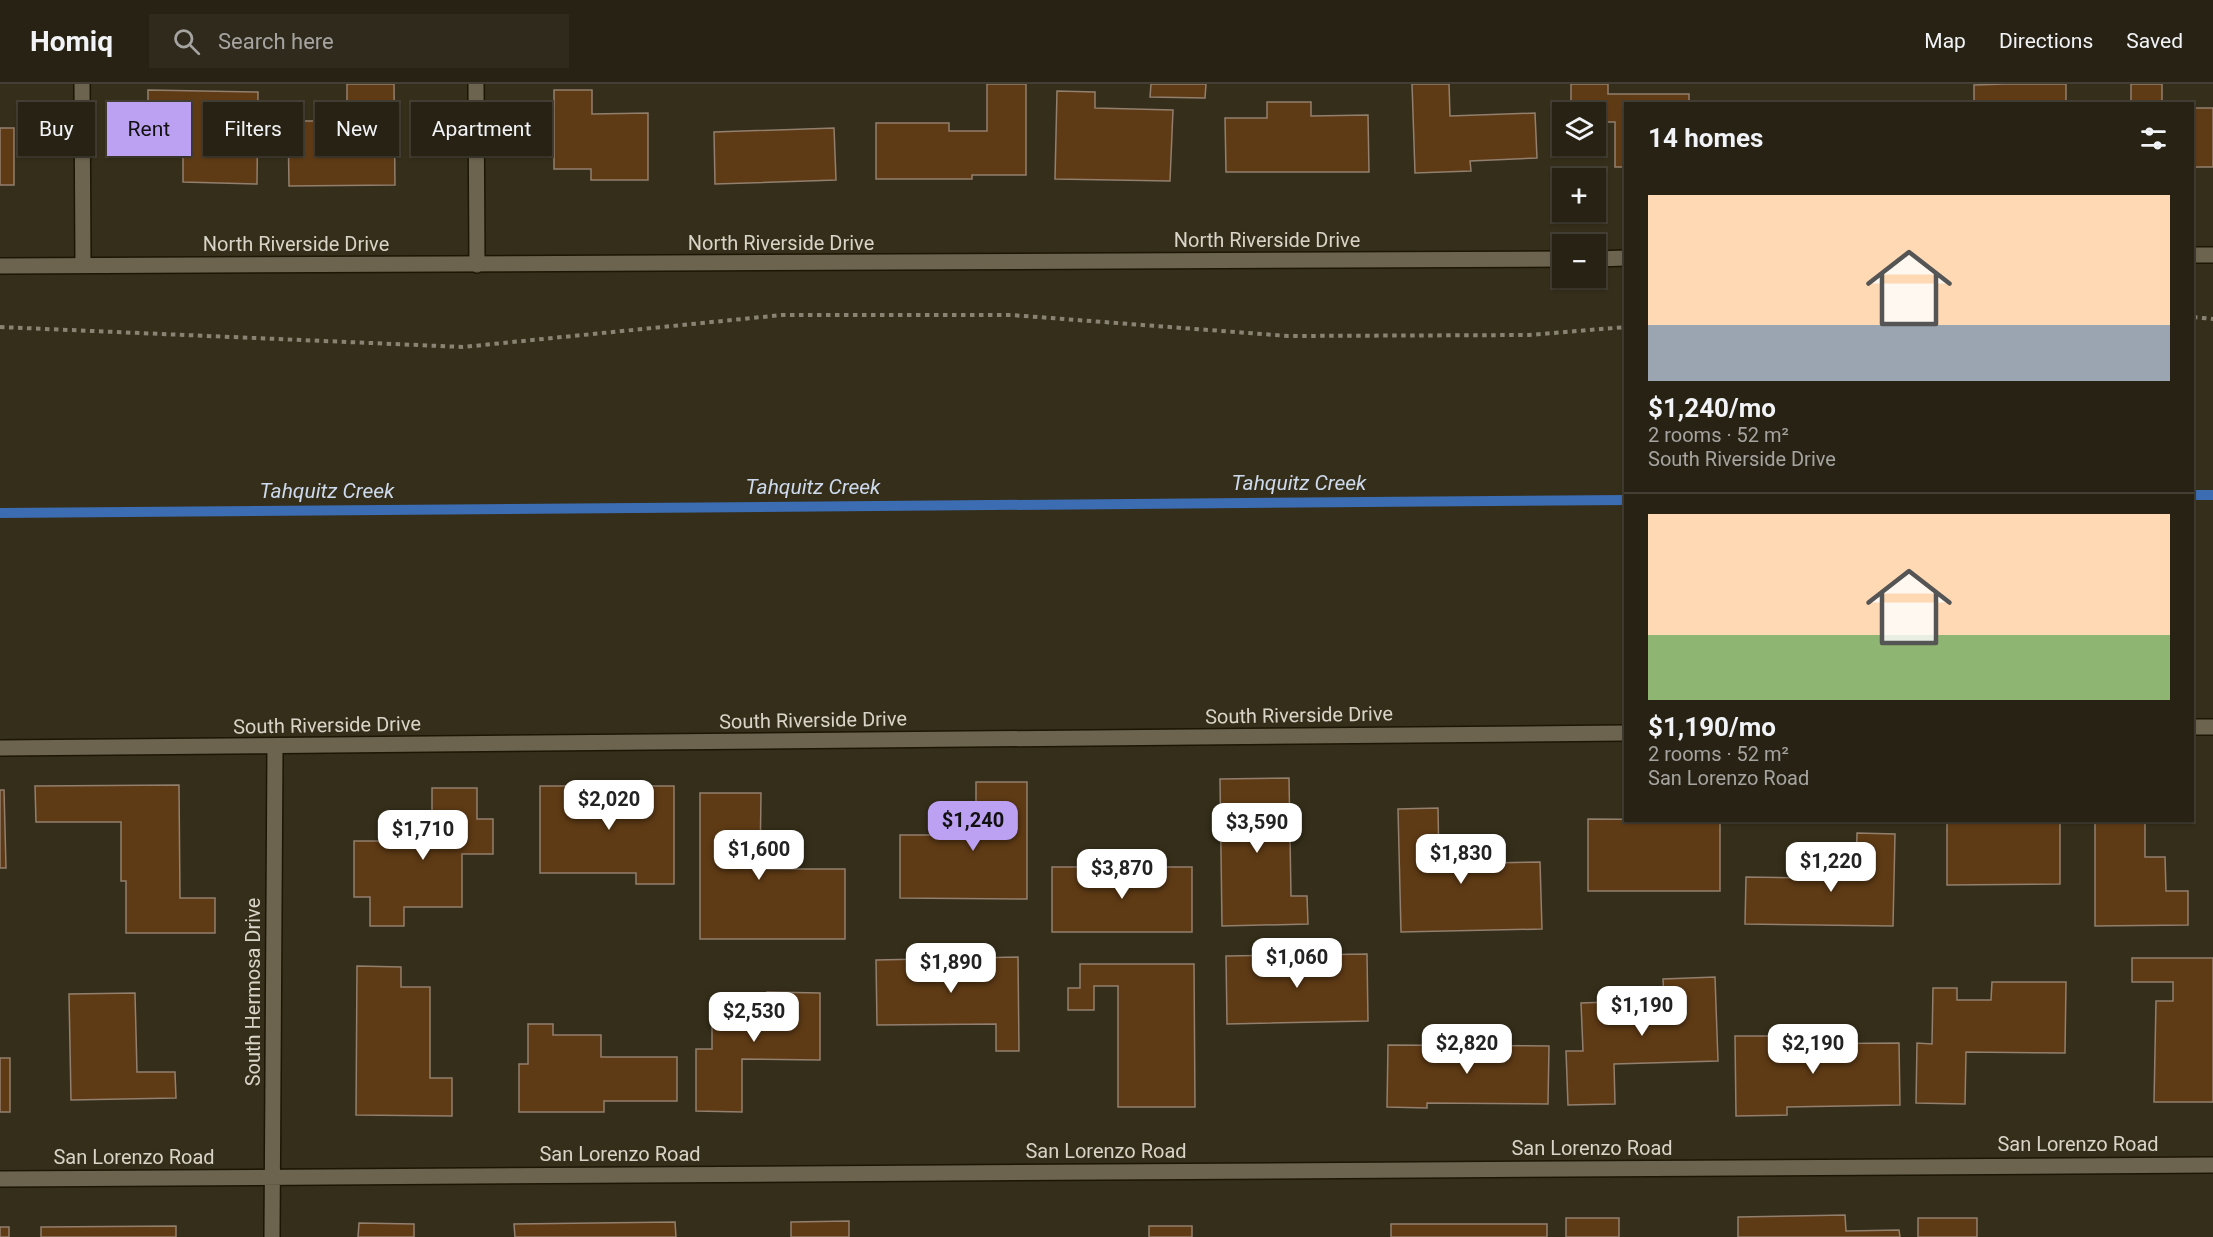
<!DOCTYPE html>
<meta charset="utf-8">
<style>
body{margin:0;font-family:Roboto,sans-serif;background:#302a1d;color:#f1f3f6;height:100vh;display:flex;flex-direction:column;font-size:22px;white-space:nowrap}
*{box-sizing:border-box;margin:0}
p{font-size:20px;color:#a5a4a0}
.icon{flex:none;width:33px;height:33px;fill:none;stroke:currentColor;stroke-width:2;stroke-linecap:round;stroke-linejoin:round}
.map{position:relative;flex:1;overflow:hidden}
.details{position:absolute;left:1624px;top:18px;width:570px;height:720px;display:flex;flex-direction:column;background:#282214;border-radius:0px;box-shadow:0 2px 4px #0004,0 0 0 2px #443f34}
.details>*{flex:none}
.guide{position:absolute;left:18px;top:18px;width:570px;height:54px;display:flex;gap:12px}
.fabs{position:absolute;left:1552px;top:18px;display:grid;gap:12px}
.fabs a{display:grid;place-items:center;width:54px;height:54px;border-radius:0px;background:#282214;box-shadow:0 2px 4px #0004,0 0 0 2px #443f34;font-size:30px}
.price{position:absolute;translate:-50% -51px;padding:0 14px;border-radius:12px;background:#fff;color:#222;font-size:20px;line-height:39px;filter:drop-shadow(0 2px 3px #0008)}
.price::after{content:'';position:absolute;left:50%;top:36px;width:18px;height:14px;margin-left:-9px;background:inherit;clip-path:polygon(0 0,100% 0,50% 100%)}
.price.selected{background:#bca0f2;color:#111}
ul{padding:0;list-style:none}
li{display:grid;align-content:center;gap:12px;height:318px;padding:0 24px}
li+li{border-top:2px solid #443f34}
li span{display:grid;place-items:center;height:186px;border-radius:0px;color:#555}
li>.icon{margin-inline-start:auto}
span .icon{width:108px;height:108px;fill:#fffc;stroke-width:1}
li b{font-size:26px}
h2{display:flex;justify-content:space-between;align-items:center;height:72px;padding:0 24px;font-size:26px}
.tag{padding:0 21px;border-radius:0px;background:#282214;box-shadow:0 2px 4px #0004,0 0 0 2px #443f34;font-size:21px;line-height:54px}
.tag.selected{background:#bca0f2;color:#111}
header{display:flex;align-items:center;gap:36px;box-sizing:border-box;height:84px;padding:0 30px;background:#282214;border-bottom:2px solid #443f34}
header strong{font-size:28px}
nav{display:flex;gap:33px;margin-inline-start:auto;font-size:21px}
.search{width:420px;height:54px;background:#302a1d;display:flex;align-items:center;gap:15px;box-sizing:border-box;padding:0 21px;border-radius:0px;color:#a5a4a0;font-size:22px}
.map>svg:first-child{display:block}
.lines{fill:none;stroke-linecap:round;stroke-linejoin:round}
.stream{stroke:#3c6cb1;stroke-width:10}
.building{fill:#5f3b15;stroke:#927f6e;stroke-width:1.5}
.minor-casing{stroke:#1c1604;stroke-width:18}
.path{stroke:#888373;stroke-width:4;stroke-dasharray:4.5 4.5;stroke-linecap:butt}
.minor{stroke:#6c644f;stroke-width:15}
.labels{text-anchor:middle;stroke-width:4.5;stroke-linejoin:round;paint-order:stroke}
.street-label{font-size:20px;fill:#d8d4c8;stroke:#352e1a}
.water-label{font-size:21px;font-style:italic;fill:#cddaed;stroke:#352e1a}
</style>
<header>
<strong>Homiq</strong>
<div class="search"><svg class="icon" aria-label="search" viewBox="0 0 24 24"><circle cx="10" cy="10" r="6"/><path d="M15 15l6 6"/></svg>Search here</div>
<nav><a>Map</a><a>Directions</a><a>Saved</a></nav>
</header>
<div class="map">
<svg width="2213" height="1153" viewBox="0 0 2213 1153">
<rect width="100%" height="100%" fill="#352e1a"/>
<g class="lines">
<path class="stream" d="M2193,411H2213
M0,429L1626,416"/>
</g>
<path class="building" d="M347,0H394L395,101L289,102L288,37H347Z
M987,0H1026V91H972V95H876V39H949V47H987Z
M1151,0H1206L1205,14L1150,13Z
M1412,0H1449L1450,32L1535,29L1537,74L1470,77L1471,87L1415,89Z
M1571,0H1608V10H1689V20H1626V83H1615V38H1596V28H1571Z
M2004,0H2066V20H1974V1Z
M2131,0H2162V20H2131Z
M148,6L258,8L257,100L183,98V61H148Z
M554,6H592V30L648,29V96H591V85H554Z
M1057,7L1095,8V24L1173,26L1170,97L1055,95Z
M1267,18H1311V32L1368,31L1369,88H1226L1225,34H1267Z
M2193,24H2213V83H2193Z
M0,44H14V101H0Z
M834,44L836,96L715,100L714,48Z
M1289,694L1291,812H1307L1308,840L1222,842L1220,695Z
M976,698H1027V815L900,814V751H976Z
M179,701L180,814H215V849H126V797H121V738H36L35,702Z
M540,702H674V800H636V789H540Z
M432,704H477V735H493V770H462V823H404V842H370V813H354V757H432Z
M0,706H4L6,784H0Z
M700,709H761L760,785H845V855H700Z
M1438,724L1439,780L1540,778L1542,845L1401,848L1398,725Z
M1588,735L1720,736V807H1588Z
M1947,736H2060V800L1947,801Z
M2095,736H2145V773H2165L2166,807H2188V841L2095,842Z
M1857,749L1895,750L1893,842L1745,840L1746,793L1856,795Z
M1052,783H1192V848H1052Z
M1367,870L1368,937L1227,940L1226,872Z
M1018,873L1019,967H996V940L877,941L876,876Z
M2132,874H2213V1018H2154L2156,917H2173V898H2132Z
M1080,880H1194L1195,1023H1118V902H1094V926H1068V904H1080Z
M357,882L401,883V903H430V994H452V1032L356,1031Z
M1715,893L1718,977L1614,980L1615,1020L1568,1021L1566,967H1583L1581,919L1664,916L1663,895Z
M1992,898H2066L2065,969L1966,968L1965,1020L1916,1019L1917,959L1932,960L1933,904H1957V916H1991Z
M767,908L820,909V976L742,975V1028L696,1027V965H712V917H767Z
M135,909L137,988H175L176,1014L71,1016L69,910Z
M528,940H553V951H601V973H677V1017H604V1028H519V980H528Z
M1735,952H1779L1780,960L1899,959L1900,1021L1787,1023V1031L1736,1032Z
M1388,961L1549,962L1548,1020L1427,1019V1024L1387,1023Z
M0,974H10V1028H0Z
M1845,1131L1846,1147L1899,1146L1900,1153H1738V1133Z
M1566,1134H1619V1153H1566Z
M1918,1134H1977V1153H1918Z
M849,1137V1153H791V1138Z
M675,1138L676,1153H515L514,1140Z
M359,1139L414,1140V1153H358Z
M1391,1140H1547V1153H1391Z
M176,1142V1153H41V1143Z
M1149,1142H1192V1153H1149Z
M0,1143H9V1153H0Z"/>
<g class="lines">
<defs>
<path id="minor" d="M82,0L83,181
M476,0L477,181
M2193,171H2213
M1596,175L1626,174
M0,182L1563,175
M2193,643H2213
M0,664L1626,649
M0,1095L2213,1081
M272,1153L275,662"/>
</defs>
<use href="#minor" class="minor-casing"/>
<path class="path" d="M2193,233L2213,235
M0,243L463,263L782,231H1011L1288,252L1529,251L1626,243"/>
<use href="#minor" class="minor"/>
</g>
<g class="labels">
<g class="street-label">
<text x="1267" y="163">North Riverside Drive</text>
<text x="781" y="166">North Riverside Drive</text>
<text x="296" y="167">North Riverside Drive</text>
<text transform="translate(1299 631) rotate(-1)" y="7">South Riverside Drive</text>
<text transform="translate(813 636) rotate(-1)" y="7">South Riverside Drive</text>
<text transform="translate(327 641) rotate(-1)" y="7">South Riverside Drive</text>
<text transform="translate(253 908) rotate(-90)" y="7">South Hermosa Drive</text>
<text x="2078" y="1067">San Lorenzo Road</text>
<text x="1592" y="1071">San Lorenzo Road</text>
<text x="1106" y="1074">San Lorenzo Road</text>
<text x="620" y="1077">San Lorenzo Road</text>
<text x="134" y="1080">San Lorenzo Road</text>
</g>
<g class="water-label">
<text x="1299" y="406">Tahquitz Creek</text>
<text x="813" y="410">Tahquitz Creek</text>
<text x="327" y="414">Tahquitz Creek</text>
</g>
</g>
</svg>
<div class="fabs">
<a><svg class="icon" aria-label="layers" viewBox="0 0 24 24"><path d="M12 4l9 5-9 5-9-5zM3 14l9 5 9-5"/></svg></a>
<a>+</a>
<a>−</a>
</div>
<b class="price" style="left:609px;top:747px">$2,020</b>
<b class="price selected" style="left:973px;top:768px">$1,240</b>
<b class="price" style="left:1257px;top:770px">$3,590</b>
<b class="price" style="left:423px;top:777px">$1,710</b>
<b class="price" style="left:759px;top:797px">$1,600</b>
<b class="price" style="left:1461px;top:801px">$1,830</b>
<b class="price" style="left:1831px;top:809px">$1,220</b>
<b class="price" style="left:1122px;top:816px">$3,870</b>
<b class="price" style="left:1297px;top:905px">$1,060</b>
<b class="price" style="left:951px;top:910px">$1,890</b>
<b class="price" style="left:1642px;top:953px">$1,190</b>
<b class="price" style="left:754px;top:959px">$2,530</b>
<b class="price" style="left:1467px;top:991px">$2,820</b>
<b class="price" style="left:1813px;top:991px">$2,190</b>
<div class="guide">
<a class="tag">Buy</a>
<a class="tag selected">Rent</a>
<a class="tag">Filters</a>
<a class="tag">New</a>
<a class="tag">Apartment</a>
</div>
<section class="details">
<h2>14 homes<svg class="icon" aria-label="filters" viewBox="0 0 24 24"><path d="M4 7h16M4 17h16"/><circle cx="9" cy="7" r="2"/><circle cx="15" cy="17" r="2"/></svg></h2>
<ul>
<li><span style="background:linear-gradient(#ffd9b3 70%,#9aa5b1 0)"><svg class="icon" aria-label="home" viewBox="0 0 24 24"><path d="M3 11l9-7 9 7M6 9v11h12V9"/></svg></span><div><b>$1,240/mo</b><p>2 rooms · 52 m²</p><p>South Riverside Drive</p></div></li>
<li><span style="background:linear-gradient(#ffd9b3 65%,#8fb573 0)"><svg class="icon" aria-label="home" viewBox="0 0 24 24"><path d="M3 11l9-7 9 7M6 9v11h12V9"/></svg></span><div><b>$1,190/mo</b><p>2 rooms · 52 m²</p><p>San Lorenzo Road</p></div></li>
</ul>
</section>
</div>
